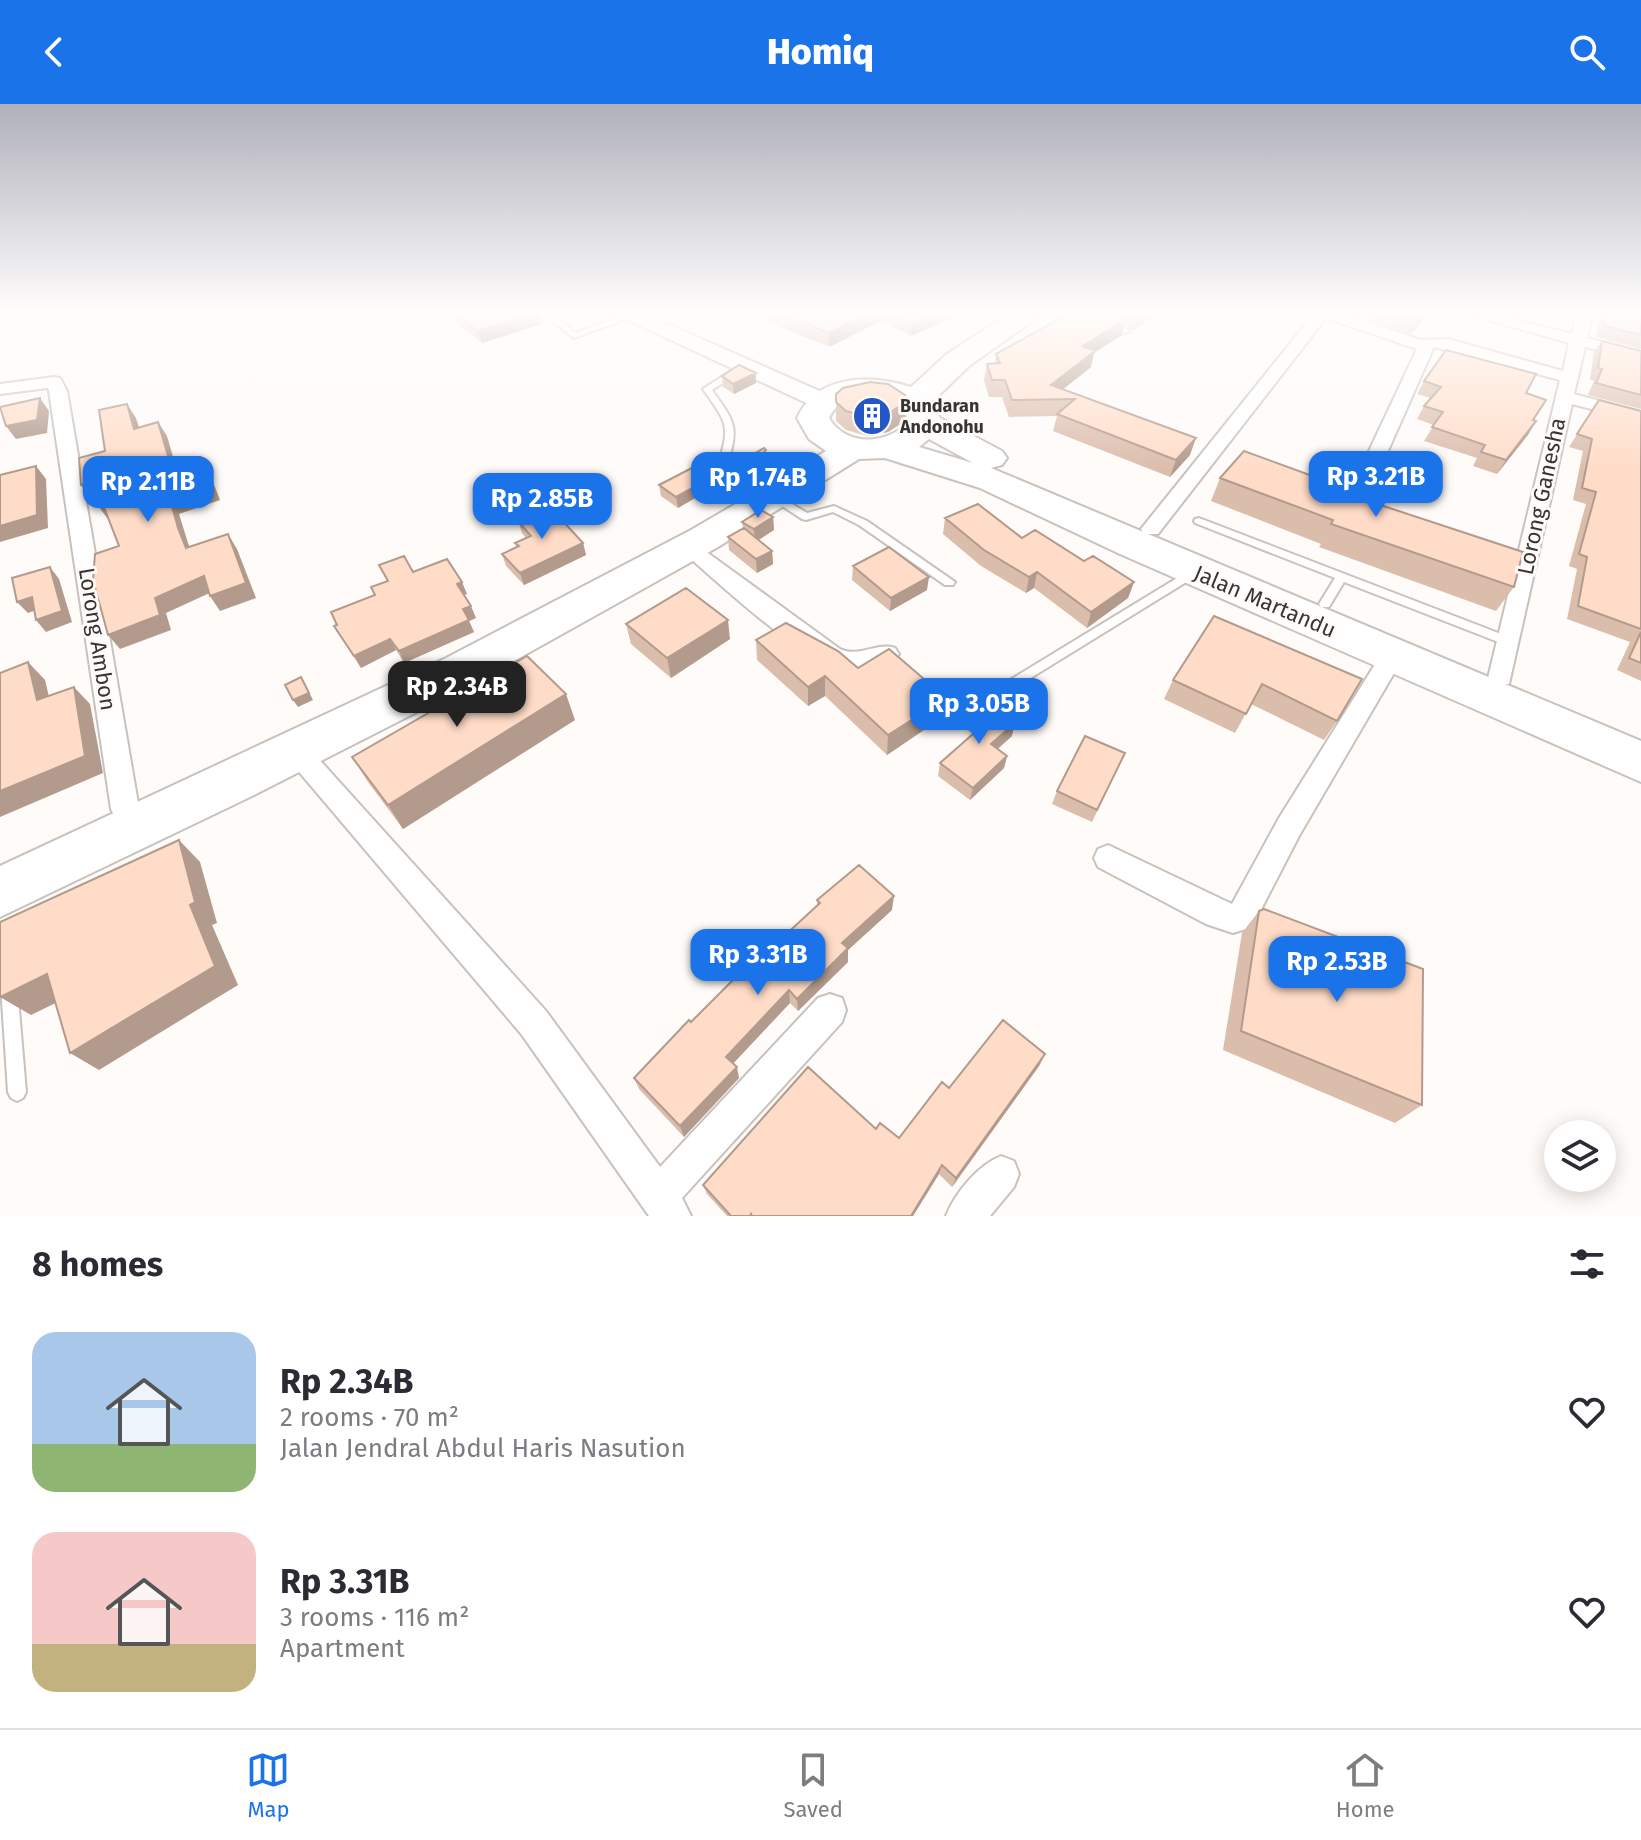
<!DOCTYPE html>
<meta charset="utf-8">
<style>
body{margin:0;font-family:"Fira Sans",sans-serif;background:#f7f7f7;color:#2b2b33;height:100vh;display:flex;flex-direction:column;font-size:30px;white-space:nowrap}
*{box-sizing:border-box;margin:0}
p{font-size:26px;color:#7c7c81}
.icon{flex:none;width:44px;height:44px;fill:none;stroke:currentColor;stroke-width:2;stroke-linecap:round;stroke-linejoin:round}
.map{position:relative;height:1112px;overflow:hidden}
.panel{display:flex;flex-direction:column;background:#fff;flex:1}
.panel>*{flex:none}
.fabs{position:absolute;left:1544px;top:1016px;display:grid;gap:16px}
.fabs a{display:grid;place-items:center;width:72px;height:72px;border-radius:50%;background:#fff;box-shadow:0 4px 20px #0003;font-size:40px}
.price{position:absolute;translate:-50% -68px;padding:0 18px;border-radius:16px;background:#1a73e8;color:#fff;font-size:26px;line-height:52px;filter:drop-shadow(0 2px 4px #0008)}
.price::after{content:'';position:absolute;left:50%;top:48px;width:24px;height:18px;margin-left:-12px;background:inherit;clip-path:polygon(0 0,100% 0,50% 100%)}
.price.on{background:#222;color:#fff}
ul{padding:0;list-style:none}
li{display:flex;align-items:center;gap:24px;height:200px;padding:0 32px}
li span{display:grid;place-items:center;flex:none;width:224px;height:160px;border-radius:24px;color:#555}
li>.icon{margin-inline-start:auto}
span .icon{width:96px;height:96px;fill:#fffc;stroke-width:1}
li b{font-size:34px}
h2{display:flex;justify-content:space-between;align-items:center;height:96px;padding:0 32px;font-size:34px}
header{display:flex;justify-content:space-between;align-items:center;height:104px;padding:0 32px;background:#1a73e8;color:#fff;font-size:36px;font-weight:800}
.menu{display:flex;justify-content:space-around;align-items:center;height:112px;border-top:2px solid #e1e1e2;background:#fff;font-size:22px;color:#7c7c81}
.menu a{display:grid;justify-items:center;gap:4px}
.menu .on{color:#1a73e8}
.map>svg:first-child{display:block}
.lines{fill:none;stroke-linecap:round;stroke-linejoin:round}
.lane-casing{stroke:#c7c2be;stroke-width:4}
.street-casing{stroke:#c7c2be;stroke-width:4}
.secondary-casing{stroke:#c7c2be;stroke-width:4}
.highway-casing{stroke:#c7c2be;stroke-width:4}
.lane{fill:#fff;fill-rule:evenodd}
.street{fill:#fff;fill-rule:evenodd}
.secondary{fill:#fff;fill-rule:evenodd}
.highway{fill:#fff;fill-rule:evenodd}
.wall{fill:#dbbdac}
.shaded-wall{fill:#b29a8c}
.building{fill:#ffdcc8;stroke:#b29a8c;stroke-width:2}
.labels{text-anchor:middle;stroke-width:6;stroke-linejoin:round;paint-order:stroke}
.far-poi-label{font-size:18px;font-weight:bold;fill:#373534;stroke:#fefbf9;text-anchor:start}
.street-label{font-size:22px;fill:#373534;stroke:#fefbf9}
</style>
<header><svg class="icon" aria-label="back" viewBox="0 0 24 24"><path d="M15 5l-7 7 7 7"/></svg>Homiq<svg class="icon" aria-label="search" viewBox="0 0 24 24"><circle cx="10" cy="10" r="6"/><path d="M15 15l6 6"/></svg></header>
<div class="map">
<svg width="1641" height="1112" viewBox="0 0 1641 1112">
<rect width="100%" height="100%" fill="#fefbf9"/>
<g class="lines">
<defs>
<path id="lane" d="M545,211H554L575,229L625,211L634,212L574,234Z
M1093,211H1103L1131,227L1124,229Z
M734,265L741,267L712,286C737,321 738,322 727,364L755,383L757,385L752,388L717,365C730,321 729,322 703,285Z
M774,389L807,409L834,402L867,417L955,478L953,481H945L859,421L833,408L806,416L802,415L770,394V390Z
M1199,414L1514,535L1516,538L1510,542L1506,541L1344,478L1329,503H1321L1319,500L1335,474L1195,419L1194,417L1195,415Z
M1192,465L1197,469L1196,472L977,607H969L967,604L969,601Z
M9,874L15,876L17,882L26,988L23,994L17,997L11,994L8,988L1,882L3,876Z"/>
<path id="street" d="M1313,211H1347L1421,236L1448,235L1563,267L1569,239L1470,211H1496L1572,230L1576,211H1592L1587,234L1641,248V258L1585,243L1574,290L1641,308V318L1572,300L1509,580H1491L1488,574L1560,276L1434,243L1372,383L1369,387H1355L1352,383L1417,245L1326,214L1158,430H1144L1141,425Z
M54,273L60,274L67,287L139,705L135,713L125,717L115,713L111,705L49,287L48,284L0,290V280Z
M690,436L840,545C859,554 877,538 895,544L899,550L895,556C880,561 863,568 847,566C806,562 717,477 683,448L679,443Z
M1392,543L1400,546L1404,552L1299,732L1252,823L1233,829L1206,820L1098,763L1094,754L1098,745L1108,741L1232,800L1279,714L1384,546Z
M298,638L307,642L546,907L660,1063L818,894L830,890L842,894L846,906L842,918L682,1094L691,1112H649L522,931L289,656L285,649L289,642Z
M1001,1052L1014,1057L1019,1070L1014,1083L990,1112H946C955,1089 978,1061 1001,1052Z"/>
<path id="secondary" d="M617,211H647L831,292L834,297L831,302H813Z"/>
<path id="highway" d="M1007,211H1041L969,262L933,297L940,314L1002,347L1007,354L1002,361L991,364L1641,637V678L1120,450L980,384L885,354L859,355L718,443L478,577L250,693L0,813V762L446,554L691,426L826,347L809,335L797,314C817,270 870,270 911,283L947,250ZM869,294L888,296L906,308L908,318C887,341 846,343 829,314C837,297 852,294 869,294ZM929,335L973,359L919,343Z"/>
</defs>
<use href="#lane" class="lane-casing"/>
<use href="#street" class="street-casing"/>
<use href="#secondary" class="secondary-casing"/>
<use href="#highway" class="highway-casing"/>
<use href="#lane" class="lane"/>
<use href="#street" class="street"/>
<use href="#secondary" class="secondary"/>
<use href="#highway" class="highway"/>
</g>
<path class="wall" d="M454,211H540L542,220L482,239L456,218Z
M768,211H958L911,232L881,217L829,243L768,218Z
M1066,211H1154L1134,226L1125,221L1122,231L1094,249L1091,263L1063,285L1190,351L1170,373L1053,327L1057,312L1009,313L1002,293H989L984,276L987,260L995,259L996,250Z
M1371,211H1422V217L1411,230L1369,215Z
M1600,211H1641V245L1596,233Z
M1602,237L1641,247V305L1588,291L1594,277L1590,275L1594,248Z
M756,269V279L734,290L723,283L722,272Z
M1424,277L1526,289L1533,316L1536,317L1497,370L1473,362L1477,354L1424,337L1434,321L1417,315L1424,302L1430,294L1417,290Z
M836,290L906,298L905,317L888,328L867,332L846,326L836,317Z
M1599,296L1641,307V577L1617,566L1630,538L1567,515L1577,465L1569,462L1586,400L1573,396L1583,347L1569,343Z
M766,352L747,374L736,367V360Z
M738,372L739,383L731,393L709,386L678,404L661,392L659,381Z
M1220,374L1345,389L1514,483L1496,507L1319,443L1321,440L1211,397Z
M773,413L774,426L759,436L772,447L773,460L757,469L729,446L728,433L743,425L742,418Z
M945,414L1022,434L1084,457L1134,478L1128,494L1087,524L1034,484L1026,489L981,462L943,430Z
M518,417L583,439L586,451L524,481L506,462L502,450L517,443L515,439L526,434L522,429Z
M379,461L413,468L467,490L464,491L476,514L469,517L474,528L404,559L396,546L361,564L334,522L375,491L387,477Z
M853,462L927,486L890,507L852,476Z
M1214,512L1337,617L1324,636L1251,600L1235,629L1164,595L1173,576Z
M626,520L730,535L671,574L631,540Z
M756,536L858,564L946,594L943,613L887,651L825,592L808,602L757,556Z
M964,609L1012,632L998,645L1007,652L1004,664L970,696L938,672L940,659L973,630L962,622Z
M575,616L403,725L368,678L352,653Z
M1119,662L1092,718L1052,700L1057,687Z
M817,796L892,806L848,846V858L798,907L790,899L733,959L739,974L684,1033L639,985L634,974L817,802Z
M1259,807L1422,1001L1395,1019L1223,946L1242,829Z
M1045,950L1039,962L952,1083L939,1070L913,1112H727L707,1090L703,1081L876,1025L899,1034L949,984Z"/>
<path class="shaded-wall" d="M530,211H540L542,220L482,239L478,227Z
M866,211H882L881,217L829,243V229Z
M930,211H958L911,232L912,219Z
M1138,211H1154L1134,226Z
M1422,211H1424L1422,217L1411,230L1417,217Z
M1126,215L1122,231L1094,249L1091,263L1051,295V281L1083,242Z
M756,269V279L734,290L733,280Z
M40,294L49,307L47,329L16,335L6,322Z
M906,298L905,317L888,328L867,332L868,313Z
M127,300L136,314L144,339L134,325Z
M1536,317L1528,331L1497,370L1506,356Z
M158,318L167,332L180,377L171,362Z
M1196,334L1190,351L1170,373L1176,356Z
M766,346V352L747,374V368Z
M200,353L209,368L220,396L179,410L188,439L196,459L186,444L178,424L170,395Z
M36,362L46,375L48,424L0,438V422Z
M738,372L739,383L731,393L730,382Z
M707,376L709,386L678,404L676,393Z
M93,377L104,392L92,395L81,381Z
M102,398L112,413L107,414L97,400Z
M773,413L774,426L755,438L754,425Z
M228,430L237,445L256,494L220,507L210,492Z
M583,439L586,451L524,481L520,469Z
M772,447L773,460L757,469L756,455Z
M50,463L59,475L72,518L46,528L36,516Z
M1037,468L1034,484L1026,489L1029,473Z
M204,472L214,487L166,509L171,526L120,545L108,531L155,494Z
M929,473L927,486L890,507L891,494Z
M462,478L467,490L461,492L457,480Z
M1134,478L1128,494L1087,524L1091,508Z
M32,493L42,504L28,509L17,498Z
M471,502L476,514L469,517L474,528L404,559L399,547L463,505Z
M728,516L730,535L671,574L667,554Z
M390,535L396,546L361,564L354,552Z
M28,558L45,576L54,614L37,596Z
M825,572V592L808,602V583Z
M301,573L313,596L298,603L293,596Z
M74,583L90,600L103,669L0,713V687Z
M566,590L575,616L403,725L388,701Z
M946,594L943,613L887,651L888,631Z
M1015,619L1012,632L988,653L991,640Z
M1007,652L1004,664L970,696L973,684Z
M179,736L200,758L217,819L212,821L238,881L99,966L70,949L190,801Z
M894,792L892,806L848,846V858L798,907L797,895L842,839Z
M47,870L76,889L31,911L0,893Z
M789,886L790,899L729,964L726,953Z
M1045,950L1039,962L952,1083L956,1074Z
M737,963L739,974L684,1033L680,1022Z
M942,1061L939,1070L913,1112H911Z"/>
<path class="building" d="M458,211H530L478,227Z
M784,211H866L829,229Z
M897,211H930L912,219Z
M1066,211H1119L1126,215L1083,242L1095,247L1051,281L1196,334L1176,356L1057,310L1075,295L1012,296L1005,276H992L987,260L1000,259L996,250Z
M1399,211H1422L1417,217Z
M1605,211H1641V231L1604,222Z
M1602,237L1641,247V291L1596,279L1602,265L1598,264Z
M1446,246L1536,270L1526,289L1546,296L1533,316L1536,317L1506,356L1481,348L1485,341L1432,323L1443,308L1424,302L1441,283L1424,277Z
M739,261L756,269L733,280L722,272Z
M870,278L888,280L905,291L906,298L889,309L868,313L846,307L836,298V290L843,284Z
M40,294L37,316L6,322L0,303Z
M1599,296L1641,307V525L1578,502L1587,453L1579,450L1596,388L1582,384L1592,335L1577,330Z
M127,300L134,325L158,318L171,362L200,353L212,382L170,395L178,424L186,444L228,430L246,479L210,492L204,472L155,494L160,511L108,531L93,476L95,450L119,442L102,398L97,400L93,377L81,381L79,354L105,347L99,306Z
M764,344L766,346L747,368L736,360Z
M1244,347L1348,385L1344,389L1523,448L1514,483L1331,420L1333,416L1220,374Z
M713,353L738,372L730,382L707,376L676,393L659,381Z
M36,362L37,411L0,422V371Z
M978,400L1022,434L1035,426L1084,457L1093,452L1134,478L1091,508L1037,468L1029,473L984,446L945,414Z
M550,403L583,439L520,469L502,450L519,442L515,439L531,432L518,417Z
M761,406L773,413L754,425L742,418Z
M744,424L772,447L756,455L728,433Z
M889,443L929,473L891,494L853,462Z
M404,452L413,468L447,455L462,478L457,480L471,502L463,505L469,516L399,547L390,535L354,552L334,522L337,521L331,508L375,491L371,483L388,477L379,461Z
M50,463L62,507L36,516L32,493L17,498L12,474Z
M686,484L728,516L667,554L626,520Z
M1214,512L1362,575L1337,617L1262,580L1246,610L1173,576Z
M786,519L838,547L858,564L889,545L946,594L888,631L825,572L808,583L756,536Z
M1641,528V559L1629,554Z
M527,552L566,590L388,701L352,653Z
M28,558L37,596L74,583L85,652L0,687V569Z
M301,573L309,589L293,596L285,581Z
M978,597L1015,619L991,640L1007,652L973,684L940,659L982,622L964,609Z
M1085,632L1125,649L1097,706L1057,687Z
M179,736L195,798L190,801L215,862L70,949L47,870L0,893V818Z
M859,761L894,792L842,839L848,844L797,895L789,886L726,953L737,963L680,1022L634,974L689,916L691,918L741,868L743,870L820,799L817,796Z
M1264,805L1423,865L1422,1001L1241,927L1259,807Z
M1003,916L1045,950L956,1074L942,1061L911,1112H752L751,1110L750,1112H731L703,1081L808,963L876,1025L880,1019L899,1034L942,978L949,984Z"/>
<linearGradient id="sky" x2="0" y2="1"><stop stop-color="#b0b0bb"/><stop offset="0.57" stop-color="#fffdfc"/><stop offset="1" stop-color="#fffdfc" stop-opacity="0"/></linearGradient>
<rect width="1641" height="367" fill="url(#sky)"/>
<defs>
<symbol id="building-disc" viewBox="-11 -11 22 22"><circle r="9.5" fill="#2357c5" stroke="#fefbf9"/><path d="M-4-6H4V6H1V3H-1V6H-4ZM-2.5-4.3h1.7v1.8h-1.7ZM.8-4.3h1.7v1.8H.8ZM-2.5-1h1.7V.8h-1.7ZM.8-1h1.7V.8H.8Z" fill="#fff"/></symbol>
</defs>
<g fill-rule="evenodd">
<use href="#building-disc" x="850" y="290" width="44" height="44"/>
</g>
<g class="labels">
<g class="far-poi-label">
<text x="900" y="308">Bundaran<tspan x="900" dy="21">Andonohu</tspan></text>
</g>
<g class="street-label">
<text transform="translate(1541 392) rotate(-78)" y="8">Lorong Ganesha</text>
<text transform="translate(1265 497) rotate(23)" y="8">Jalan Martandu</text>
<text transform="translate(98 535) rotate(81)" y="8">Lorong Ambon</text>
</g>
</g>
</svg>
<div class="fabs">
<a><svg class="icon" aria-label="layers" viewBox="0 0 24 24"><path d="M12 4l9 5-9 5-9-5zM3 14l9 5 9-5"/></svg></a>
</div>
<b class="price" style="left:1376px;top:415px">Rp 3.21B</b>
<b class="price" style="left:758px;top:416px">Rp 1.74B</b>
<b class="price" style="left:148px;top:420px">Rp 2.11B</b>
<b class="price" style="left:542px;top:437px">Rp 2.85B</b>
<b class="price on" style="left:457px;top:625px">Rp 2.34B</b>
<b class="price" style="left:979px;top:642px">Rp 3.05B</b>
<b class="price" style="left:758px;top:893px">Rp 3.31B</b>
<b class="price" style="left:1337px;top:900px">Rp 2.53B</b>
</div>
<section class="panel">
<h2>8 homes<svg class="icon" aria-label="filters" viewBox="0 0 24 24"><path d="M4 7h16M4 17h16"/><circle cx="9" cy="7" r="2"/><circle cx="15" cy="17" r="2"/></svg></h2>
<ul>
<li><span style="background:linear-gradient(#a9c7e8 70%,#8fb573 0)"><svg class="icon" aria-label="home" viewBox="0 0 24 24"><path d="M3 11l9-7 9 7M6 9v11h12V9"/></svg></span><div><b>Rp 2.34B</b><p>2 rooms · 70 m²</p><p>Jalan Jendral Abdul Haris Nasution</p></div><svg class="icon" aria-label="heart" viewBox="0 0 24 24"><path d="M12 20l-8-8c-3-5 5-10 8-4 3-6 11-1 8 4z"/></svg></li>
<li><span style="background:linear-gradient(#f6c9c9 70%,#c2b280 0)"><svg class="icon" aria-label="home" viewBox="0 0 24 24"><path d="M3 11l9-7 9 7M6 9v11h12V9"/></svg></span><div><b>Rp 3.31B</b><p>3 rooms · 116 m²</p><p>Apartment</p></div><svg class="icon" aria-label="heart" viewBox="0 0 24 24"><path d="M12 20l-8-8c-3-5 5-10 8-4 3-6 11-1 8 4z"/></svg></li>
</ul>
</section>
<nav class="menu">
<a class="on"><svg class="icon" aria-label="map" viewBox="0 0 24 24"><path d="M3 6l6-2 6 2 6-2v14l-6 2-6-2-6 2zM9 4v14M15 6v14"/></svg>Map</a>
<a><svg class="icon" aria-label="saved" viewBox="0 0 24 24"><path d="M7 4h10v16l-5-4-5 4z"/></svg>Saved</a>
<a><svg class="icon" aria-label="home" viewBox="0 0 24 24"><path d="M3 11l9-7 9 7M6 9v11h12V9"/></svg>Home</a>
</nav>
